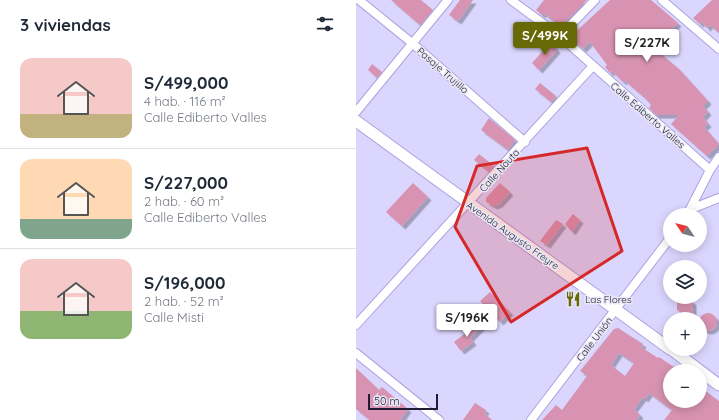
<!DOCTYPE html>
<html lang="es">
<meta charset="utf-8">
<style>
body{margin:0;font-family:Quicksand,sans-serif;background:#f2f2f3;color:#1f2937;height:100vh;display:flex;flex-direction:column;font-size:15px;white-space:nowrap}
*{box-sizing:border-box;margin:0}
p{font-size:13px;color:#747a83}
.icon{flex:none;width:22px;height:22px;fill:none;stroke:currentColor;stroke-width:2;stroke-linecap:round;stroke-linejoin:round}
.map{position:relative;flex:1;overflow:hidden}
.drawer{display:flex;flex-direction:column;background:#fff;width:356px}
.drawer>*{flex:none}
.needle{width:26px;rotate:305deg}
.tools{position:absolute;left:307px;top:208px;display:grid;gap:8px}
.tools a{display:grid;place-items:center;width:44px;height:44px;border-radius:50%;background:#fff;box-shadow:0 2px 10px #0003;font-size:20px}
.scale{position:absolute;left:12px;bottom:10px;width:70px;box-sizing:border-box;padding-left:4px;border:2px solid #211c34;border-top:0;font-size:11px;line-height:14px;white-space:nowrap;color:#211c34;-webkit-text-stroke:3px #e8e7f4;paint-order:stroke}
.price{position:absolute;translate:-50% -34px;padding:0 9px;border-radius:4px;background:#fff;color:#222;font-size:13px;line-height:26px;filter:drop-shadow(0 1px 2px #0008)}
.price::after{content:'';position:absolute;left:50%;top:24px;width:12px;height:9px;margin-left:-6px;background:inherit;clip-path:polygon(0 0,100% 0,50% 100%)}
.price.current{background:#676906;color:#fff}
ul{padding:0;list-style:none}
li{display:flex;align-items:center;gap:12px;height:100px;padding:0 20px}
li+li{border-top:1px solid #e0e1e3}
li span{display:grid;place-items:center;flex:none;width:112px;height:80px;border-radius:12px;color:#555}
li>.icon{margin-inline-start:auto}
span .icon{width:48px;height:48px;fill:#fffc;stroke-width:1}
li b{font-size:17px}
h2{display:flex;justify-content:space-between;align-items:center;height:48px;padding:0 20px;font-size:17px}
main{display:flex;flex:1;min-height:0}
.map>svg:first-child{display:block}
.building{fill:#d793b1;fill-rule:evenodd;filter:url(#shadow)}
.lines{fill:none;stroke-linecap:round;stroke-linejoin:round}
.minor-casing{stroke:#aca2e1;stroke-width:10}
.secondary-casing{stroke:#aca2e1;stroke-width:13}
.minor{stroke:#fff;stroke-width:8}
.secondary{stroke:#fff;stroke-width:11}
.marked{fill:#d62828;fill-opacity:0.2;stroke:#d62828;stroke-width:3;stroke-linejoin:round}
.labels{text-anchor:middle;stroke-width:3;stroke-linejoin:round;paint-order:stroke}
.street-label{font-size:10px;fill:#211c34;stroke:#e8e7f4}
.poi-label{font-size:10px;fill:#211c34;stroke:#e8e7f4;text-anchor:start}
</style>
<main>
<section class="drawer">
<h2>3 viviendas<svg class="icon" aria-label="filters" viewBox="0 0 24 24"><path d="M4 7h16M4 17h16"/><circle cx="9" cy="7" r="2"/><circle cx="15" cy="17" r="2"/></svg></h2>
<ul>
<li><span style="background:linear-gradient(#f6c9c9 70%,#c2b280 0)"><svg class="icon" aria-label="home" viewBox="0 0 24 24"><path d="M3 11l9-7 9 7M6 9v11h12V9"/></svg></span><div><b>S/499,000</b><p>4 hab. · 116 m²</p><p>Calle Ediberto Valles</p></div></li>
<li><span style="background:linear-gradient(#ffd9b3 75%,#7fa58c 0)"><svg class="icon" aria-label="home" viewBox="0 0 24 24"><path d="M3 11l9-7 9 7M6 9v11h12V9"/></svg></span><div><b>S/227,000</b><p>2 hab. · 60 m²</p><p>Calle Ediberto Valles</p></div></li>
<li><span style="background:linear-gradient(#f6c9c9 65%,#8fb573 0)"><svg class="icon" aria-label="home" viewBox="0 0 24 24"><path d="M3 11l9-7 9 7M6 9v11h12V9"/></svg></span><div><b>S/196,000</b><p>2 hab. · 52 m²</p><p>Calle Misti</p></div></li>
</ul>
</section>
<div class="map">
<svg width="363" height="420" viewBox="0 0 363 420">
<defs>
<filter id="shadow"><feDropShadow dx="3.5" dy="3.5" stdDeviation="0" flood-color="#0004"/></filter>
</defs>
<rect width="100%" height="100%" fill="#dbd6fd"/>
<path class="building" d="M35,0H65L77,10L64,25Z
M104,0H117L102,21L93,15Z
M188,0H231L205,26L187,13L186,15L180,10Z
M254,0H295L322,23L297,47L323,69L352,101L347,106L352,112L347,117L352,124L348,127L363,144L351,156L315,124L323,115H300L293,108L295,105L290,99L268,80L267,82L256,71L254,73L249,67L251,65L234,42L227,49L214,37Z
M356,0H363V33L354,25L351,28L346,22L344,24L337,18Z
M195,42L201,50L183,70L176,63Z
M16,64L26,72L21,78L12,70Z
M184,83L200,96L195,102L179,89Z
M133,118L159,140L152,150L125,130Z
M123,154L138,166L133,172L118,160Z
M57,183L72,197L46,226L30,212Z
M144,183L154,192L143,204L138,206L130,202V198Z
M217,214L224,220L216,232L209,224Z
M200,220L207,224L191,245L184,241Z
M134,292L154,312L144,322L124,301Z
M331,297L337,302V313L326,314L321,310V302L324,298Z
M343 322a9 9 0 1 1 18 0a9 9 0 1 1-18 0Z
M124,322L127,325L114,338L117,342L105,351L98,342Z
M262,328L287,344L285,347L302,358L303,357L324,371H314V401H344V387L363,401V420H308L316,410L293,393L289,399L287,397L278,409L284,415L280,420H186L200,405L206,410L231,376L224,371L258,329ZM263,353L278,363L269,376L255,365Z
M0,368L23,390L26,387L52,409L44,420H14L0,409Z
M119,403L130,410L128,413L136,420H107Z"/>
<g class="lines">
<defs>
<path id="minor" d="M3,0L56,43L169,142
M155,0L204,36L354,170
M306,0L363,49
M204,36L239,0
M0,112L92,0
M335,209L363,198
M331,215L354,170L363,157
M0,325L236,67
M0,353L83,420
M175,420L314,238"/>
<path id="secondary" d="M0,121L314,349
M315,349L363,385"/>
</defs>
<use href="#minor" class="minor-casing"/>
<use href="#secondary" class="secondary-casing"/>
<use href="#minor" class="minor"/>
<use href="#secondary" class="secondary"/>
</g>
<path class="marked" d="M231,148L266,251L155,322L99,227L121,166Z"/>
<defs>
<symbol id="restaurant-bare" viewBox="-9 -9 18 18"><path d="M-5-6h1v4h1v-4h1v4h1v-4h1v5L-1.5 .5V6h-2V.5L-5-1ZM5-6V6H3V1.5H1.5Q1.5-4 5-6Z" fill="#676906" stroke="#e8e7f4" stroke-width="2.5" paint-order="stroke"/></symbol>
</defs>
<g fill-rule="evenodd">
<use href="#restaurant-bare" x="206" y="288" width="22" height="22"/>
</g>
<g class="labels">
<g class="street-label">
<text transform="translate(87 70) rotate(41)" y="4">Pasaje Trujillo</text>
<text transform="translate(292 115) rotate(41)" y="4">Calle Ediberto Valles</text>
<text transform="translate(143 170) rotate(-48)" y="4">Calle Nauta</text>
<text transform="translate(157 235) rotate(35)" y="4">Avenida Augusto Freyre</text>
<text transform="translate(238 339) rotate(-53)" y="4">Calle Unión</text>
</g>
<g class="poi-label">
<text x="229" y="303">Las Flores</text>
</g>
</g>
</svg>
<div class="tools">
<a><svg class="needle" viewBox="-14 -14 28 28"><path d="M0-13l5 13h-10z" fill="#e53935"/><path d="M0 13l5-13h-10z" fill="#747a83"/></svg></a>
<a><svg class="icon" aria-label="layers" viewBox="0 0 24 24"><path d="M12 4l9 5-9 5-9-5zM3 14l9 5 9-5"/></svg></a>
<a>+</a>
<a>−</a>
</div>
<div class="scale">50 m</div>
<b class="price current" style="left:189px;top:56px">S/499K</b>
<b class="price" style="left:291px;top:63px">S/227K</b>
<b class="price" style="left:111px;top:338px">S/196K</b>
</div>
</main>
